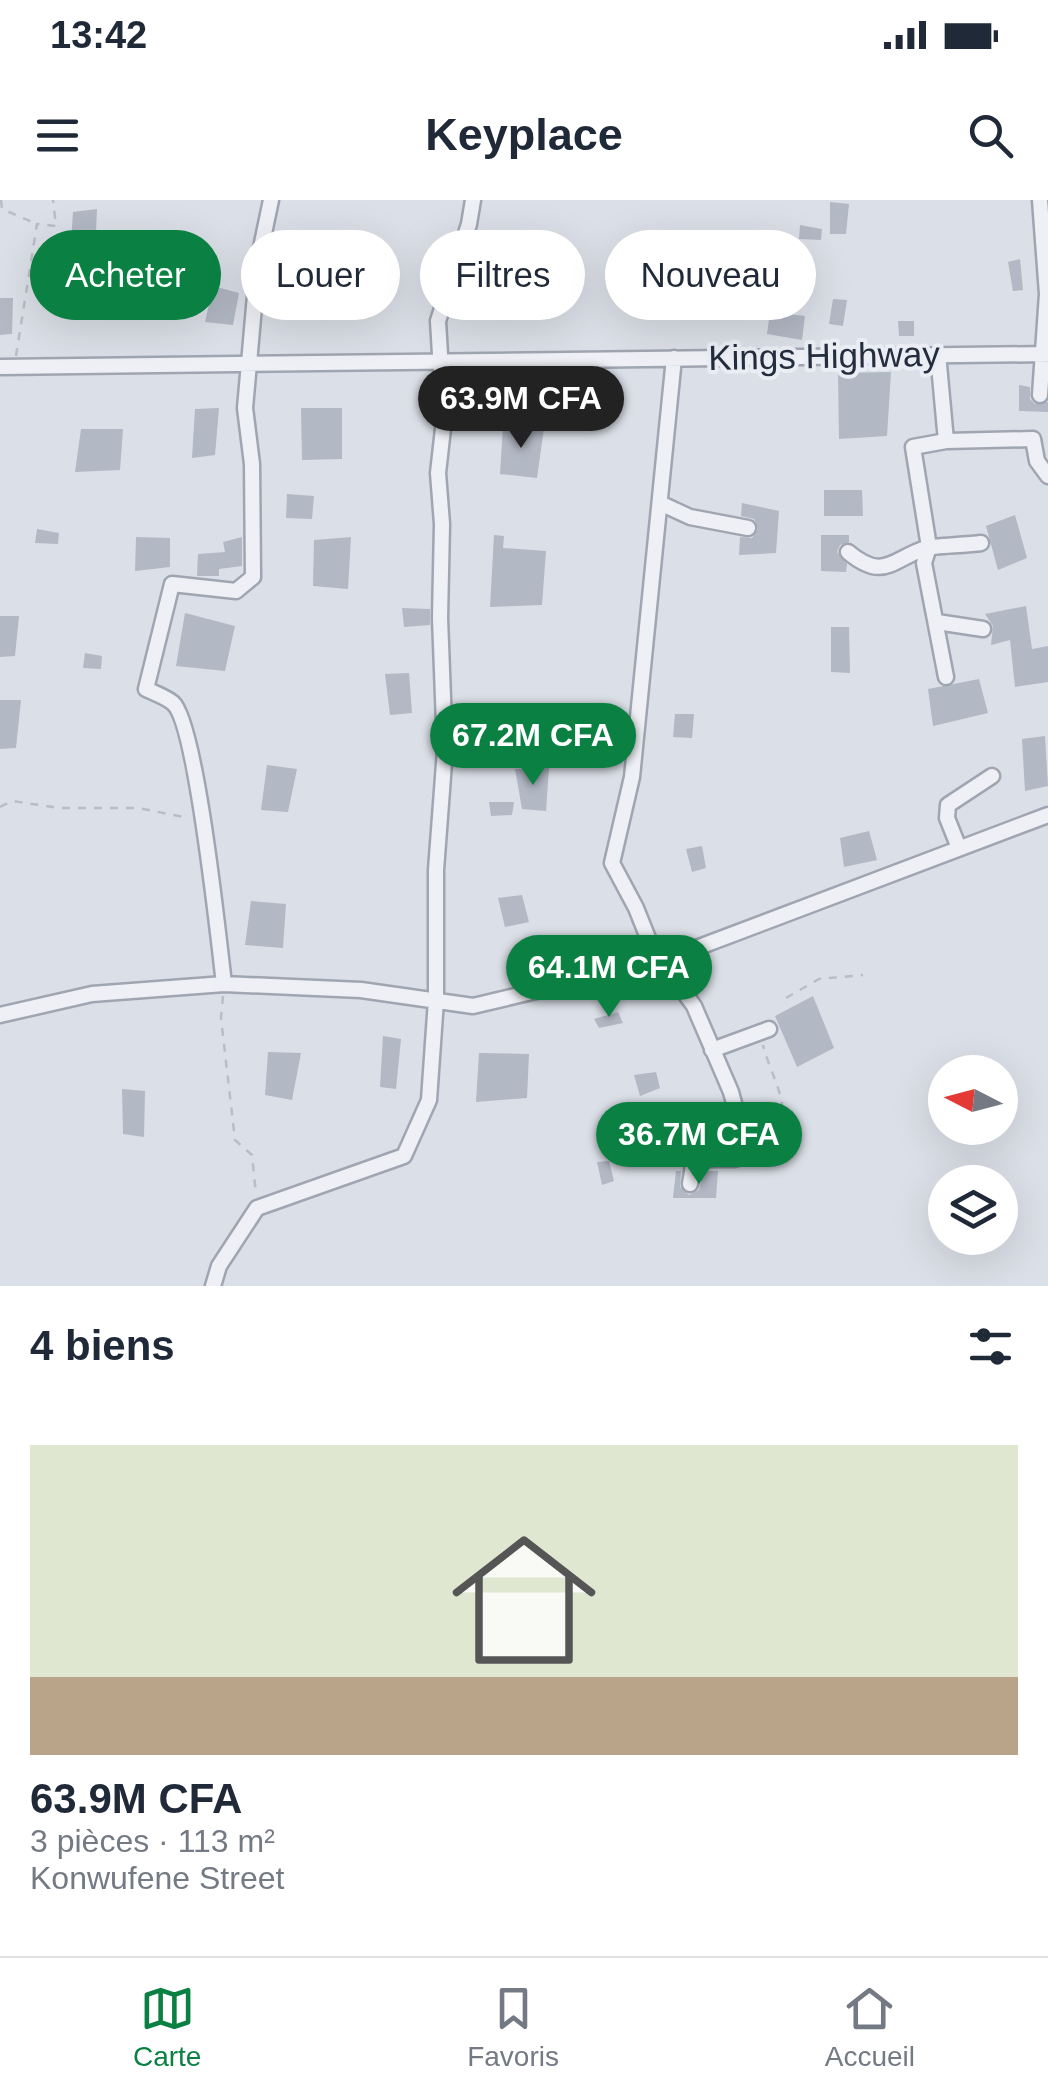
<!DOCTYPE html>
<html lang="fr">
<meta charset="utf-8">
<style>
body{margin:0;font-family:Arial,sans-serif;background:#f2f2f3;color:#1f2937;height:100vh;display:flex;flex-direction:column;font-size:38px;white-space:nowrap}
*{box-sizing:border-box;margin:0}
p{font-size:32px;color:#747a83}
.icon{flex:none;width:55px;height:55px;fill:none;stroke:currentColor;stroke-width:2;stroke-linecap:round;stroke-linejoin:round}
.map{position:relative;height:1086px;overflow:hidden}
.drawer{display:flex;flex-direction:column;background:#fff;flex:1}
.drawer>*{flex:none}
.guide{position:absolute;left:30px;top:30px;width:990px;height:90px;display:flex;gap:20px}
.needle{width:65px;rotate:276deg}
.controls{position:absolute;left:928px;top:855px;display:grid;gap:20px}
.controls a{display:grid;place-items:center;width:90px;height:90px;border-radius:50%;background:#fff;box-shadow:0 10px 40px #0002;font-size:50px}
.price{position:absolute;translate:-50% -85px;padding:0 22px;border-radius:35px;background:#0b8043;color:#fff;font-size:32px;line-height:65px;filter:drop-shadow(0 2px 5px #0008)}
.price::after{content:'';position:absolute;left:50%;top:60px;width:30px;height:22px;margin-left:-15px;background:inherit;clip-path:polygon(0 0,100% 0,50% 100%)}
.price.active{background:#222;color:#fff}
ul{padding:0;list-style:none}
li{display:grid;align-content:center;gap:20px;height:530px;padding:0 30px}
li+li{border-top:2px solid #e0e1e3}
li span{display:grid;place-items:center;height:310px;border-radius:0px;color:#555}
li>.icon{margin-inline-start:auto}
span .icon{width:180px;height:180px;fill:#fffc;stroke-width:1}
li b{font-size:42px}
h2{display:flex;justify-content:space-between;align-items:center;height:120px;padding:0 30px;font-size:42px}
.chip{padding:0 35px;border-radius:45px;background:#fff;box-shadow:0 10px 40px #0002;font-size:35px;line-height:90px}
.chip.active{background:#0b8043;color:#fff}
.status{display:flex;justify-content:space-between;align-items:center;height:70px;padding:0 50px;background:#fff;direction:ltr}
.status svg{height:28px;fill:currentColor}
header{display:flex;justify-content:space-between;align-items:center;height:130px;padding:0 30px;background:#fff;font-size:45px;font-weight:700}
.tabs{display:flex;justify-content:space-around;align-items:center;height:140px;border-top:2px solid #e0e1e3;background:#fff;font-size:28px;color:#747a83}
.tabs a{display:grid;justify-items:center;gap:5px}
.tabs .active{color:#0b8043}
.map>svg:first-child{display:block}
.building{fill:#b2b8c4}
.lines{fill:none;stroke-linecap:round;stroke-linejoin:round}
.minor-casing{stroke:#a0a6b1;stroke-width:19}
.path{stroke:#b9bdc5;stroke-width:2.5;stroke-dasharray:8 8;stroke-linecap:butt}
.minor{stroke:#eef0f5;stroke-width:14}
.labels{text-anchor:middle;stroke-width:8;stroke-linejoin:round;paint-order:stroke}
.street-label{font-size:35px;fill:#242d3d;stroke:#eaeef4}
</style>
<div class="status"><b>13:42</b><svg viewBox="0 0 49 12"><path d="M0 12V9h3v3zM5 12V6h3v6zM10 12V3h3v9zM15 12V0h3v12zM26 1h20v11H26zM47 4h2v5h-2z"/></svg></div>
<header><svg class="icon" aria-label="menu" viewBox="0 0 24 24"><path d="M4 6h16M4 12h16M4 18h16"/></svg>Keyplace<svg class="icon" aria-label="search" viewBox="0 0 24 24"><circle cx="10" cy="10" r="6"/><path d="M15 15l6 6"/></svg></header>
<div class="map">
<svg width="1048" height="1086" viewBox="0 0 1048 1086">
<rect width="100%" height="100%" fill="#dbdfe7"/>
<path class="building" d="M830,2L849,4L846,34H830Z
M97,9L95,56H70L73,12Z
M800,25L822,29L821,40L799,39Z
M477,53L547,58L535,112L461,86Z
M1020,59L1023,90L1013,91L1008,62Z
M713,73L715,81L691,87V76Z
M213,86L239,93L233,125L205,122Z
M0,98H13L12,134L0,135Z
M833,99L847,100L843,126L829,124Z
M770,112L805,116L802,140L767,134Z
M898,121H914V136H899Z
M891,172L887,236L839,239L838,173Z
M452,177H476L474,189L453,192Z
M1019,185L1030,187V199L1035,204L1048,202V212L1019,211Z
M219,208L215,255L192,258L195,209Z
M301,208H342V259L302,260Z
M503,226L544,228L537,278L500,274Z
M81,229H123L120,270L75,272Z
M824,290H862L863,316H824Z
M287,294L314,296L312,319L286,318Z
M742,303L779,311L776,353L739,355L740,337L752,338L758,329L754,319L741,316Z
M1015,315L1027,358L998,370L986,326Z
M37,329L59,333L58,344L35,343Z
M494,335L504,336L503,348L546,351L542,405L490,407Z
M821,335H849V342L840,345L837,352L847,364L846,372L821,371Z
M136,337L170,338V367L135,371Z
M242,337V366L219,369V376H197L198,354L225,352L223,342Z
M351,337L348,389L313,386L314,340Z
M1026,406L1032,449L1048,446V482L1015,487L1010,440L991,445L993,426L985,414Z
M402,408L430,409V425L404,427Z
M185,413L235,426L225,471L176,466Z
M0,416H19L15,456L0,457Z
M831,427H849L850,473L831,472Z
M85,453L102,456L101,469L83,468Z
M409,473L412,513L390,515L385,474Z
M979,479L988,513L933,526L928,489Z
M0,500H21L16,548L0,549Z
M675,514H694L692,538L673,537Z
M510,523L508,551L491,553L490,524Z
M1045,536L1048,586L1025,591L1022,539Z
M267,565L297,569L288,612L261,610Z
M549,568L546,611L522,609L515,569Z
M489,602H514L512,615L491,616Z
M869,631L877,660L844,667L840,638Z
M702,646L706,668L692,672L686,649Z
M522,695L529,722L505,727L498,698Z
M251,701L286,704L283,748L245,745Z
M813,796L834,848L797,867L775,816Z
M618,812L623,823L599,828L594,819Z
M383,836L401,839L396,889L380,887Z
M268,852L301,853L292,900L265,895Z
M479,853L529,854L527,898L476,902Z
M656,872L660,888L640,896L634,875Z
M122,889L145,891L144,937L123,934Z
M609,961L614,981L602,985L597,962Z
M676,971H681L680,987L689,995L699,990L703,971H718L716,998H673Z"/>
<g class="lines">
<defs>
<path id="minor" d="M938,154L946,241L1033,239L1037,261L1048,276
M674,158L632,577L612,663L636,708L652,748L694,806L731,892L748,955L735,959H694L690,984
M0,167L1048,154
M1040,195L1047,94L1040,0
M946,241L913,247L929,347L924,363L946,477
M662,304L690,317L748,328
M848,352C884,382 892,359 926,348C934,346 968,345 981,343
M937,422L983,429
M959,648L947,618L948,605L992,576
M224,784C219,742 196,523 173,503C166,497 154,493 146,489L172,384L236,391L253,377L252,264L245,208L258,62L271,0
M0,815L92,794L224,784L361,790L473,806L662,761L1048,615
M712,850L769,829
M213,1086L219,1066L257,1008L404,956L429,900L436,800V670L445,550L440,418L442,324L438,273L444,220L438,121L469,24L473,0"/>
</defs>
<use href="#minor" class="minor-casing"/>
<path class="path" d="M1,0L2,9L37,24
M16,156L37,24L56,26L53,0
M0,607L12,601L60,608H138L189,618
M223,796L221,818L235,940L252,955L256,994
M786,798L819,779L863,775
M755,937L781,931C789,899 770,874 763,845"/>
<use href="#minor" class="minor"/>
</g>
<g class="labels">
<g class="street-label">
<text transform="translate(824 156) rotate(-1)" y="12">Kings Highway</text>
</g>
</g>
</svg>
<div class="controls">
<a><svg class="needle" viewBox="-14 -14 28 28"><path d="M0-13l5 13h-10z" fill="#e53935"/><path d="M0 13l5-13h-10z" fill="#747a83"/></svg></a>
<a><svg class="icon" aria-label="layers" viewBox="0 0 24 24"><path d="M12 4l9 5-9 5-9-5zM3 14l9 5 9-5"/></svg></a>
</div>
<b class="price active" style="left:521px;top:251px">63.9M CFA</b>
<b class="price" style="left:533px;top:588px">67.2M CFA</b>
<b class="price" style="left:609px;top:820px">64.1M CFA</b>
<b class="price" style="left:699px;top:987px">36.7M CFA</b>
<div class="guide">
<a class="chip active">Acheter</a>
<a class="chip">Louer</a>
<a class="chip">Filtres</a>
<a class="chip">Nouveau</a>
</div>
</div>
<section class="drawer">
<h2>4 biens<svg class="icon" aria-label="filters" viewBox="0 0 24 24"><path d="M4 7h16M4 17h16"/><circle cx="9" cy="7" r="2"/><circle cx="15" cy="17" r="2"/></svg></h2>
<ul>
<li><span style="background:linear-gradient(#dfe7d0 75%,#b9a48a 0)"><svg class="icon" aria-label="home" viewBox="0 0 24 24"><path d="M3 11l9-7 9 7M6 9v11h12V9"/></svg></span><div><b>63.9M CFA</b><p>3 pièces · 113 m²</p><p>Konwufene Street</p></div></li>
</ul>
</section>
<nav class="tabs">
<a class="active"><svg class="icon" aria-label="map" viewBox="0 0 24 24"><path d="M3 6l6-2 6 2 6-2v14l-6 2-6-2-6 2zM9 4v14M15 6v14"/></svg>Carte</a>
<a><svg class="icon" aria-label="saved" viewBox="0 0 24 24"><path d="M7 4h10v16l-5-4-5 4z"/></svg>Favoris</a>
<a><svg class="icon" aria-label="home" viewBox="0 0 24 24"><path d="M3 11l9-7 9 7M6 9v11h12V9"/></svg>Accueil</a>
</nav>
